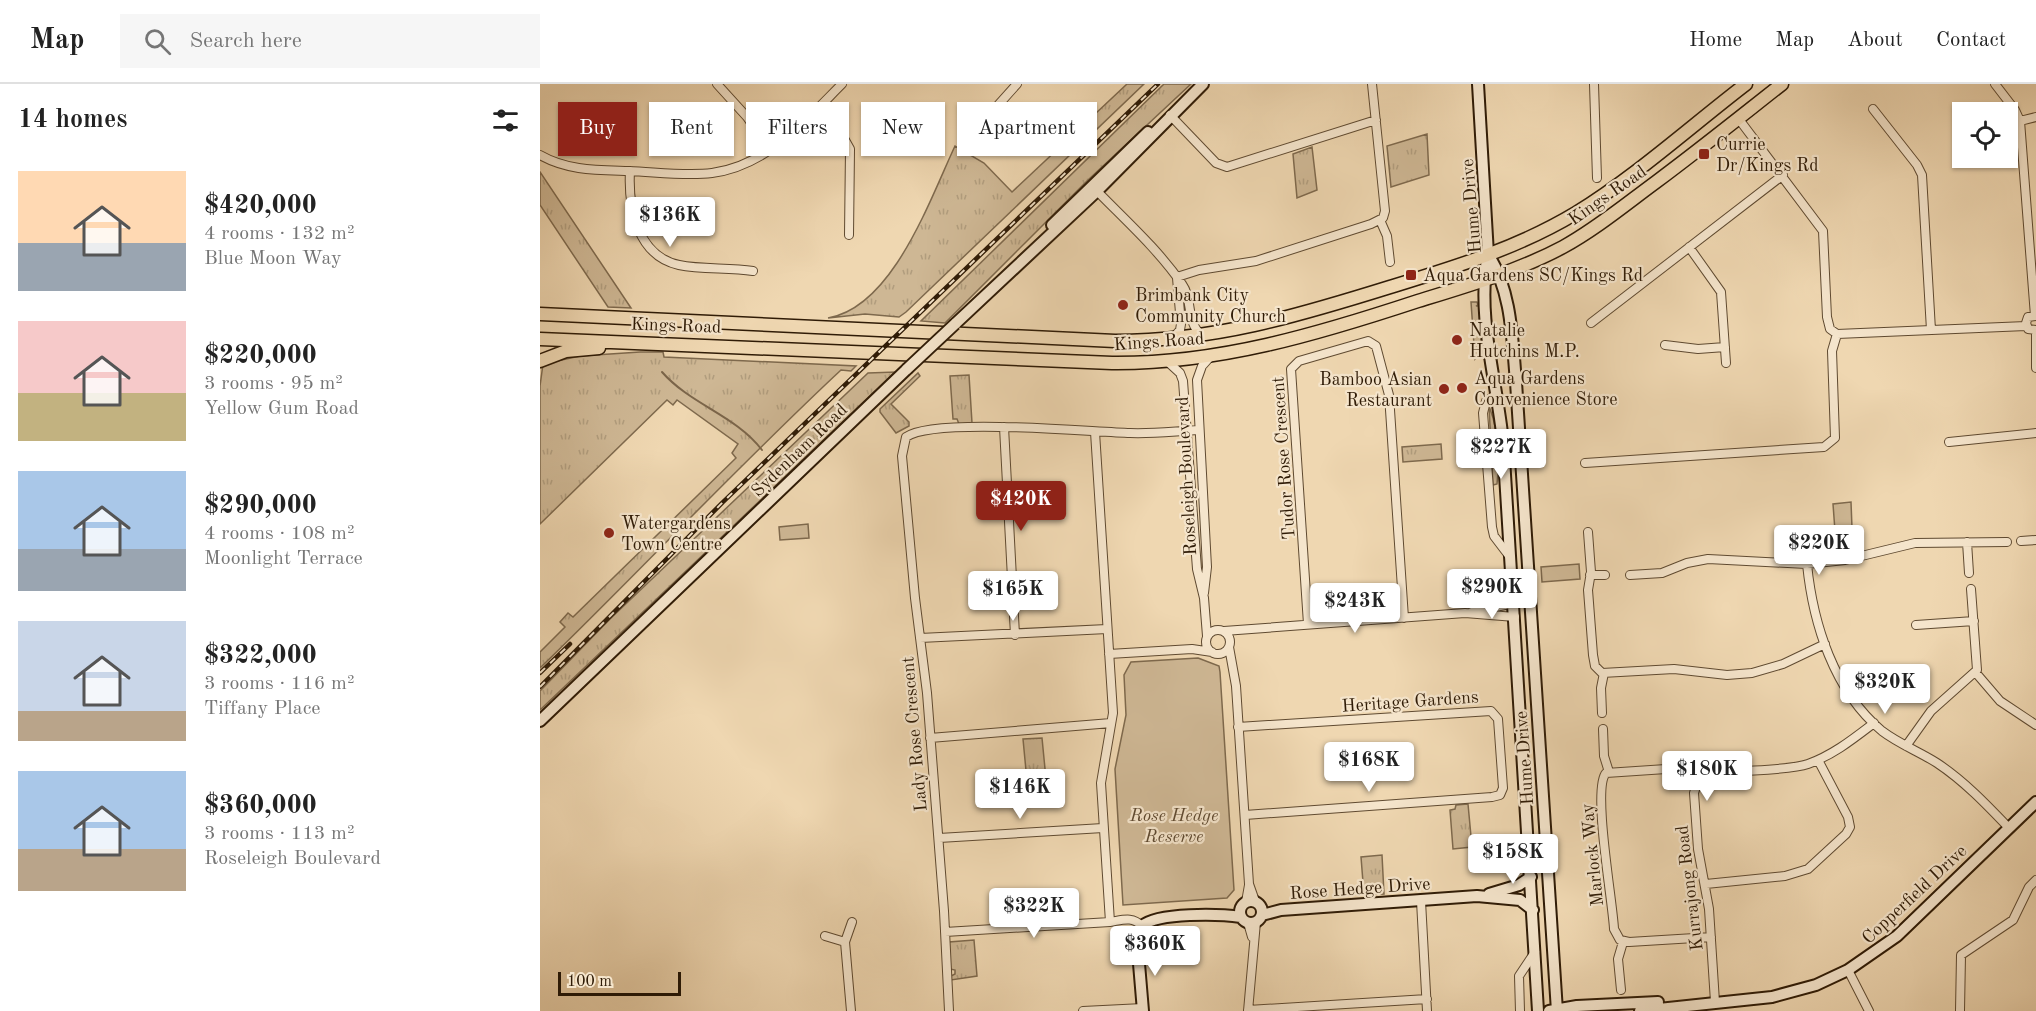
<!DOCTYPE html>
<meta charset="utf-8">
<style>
body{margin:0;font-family:"Old Standard TT",serif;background:#f6f6f6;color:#222;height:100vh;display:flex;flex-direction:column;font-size:22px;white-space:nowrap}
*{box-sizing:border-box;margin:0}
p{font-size:20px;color:#767676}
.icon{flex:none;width:33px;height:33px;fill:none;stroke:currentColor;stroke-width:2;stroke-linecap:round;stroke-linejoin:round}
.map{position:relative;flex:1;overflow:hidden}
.details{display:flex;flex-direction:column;background:#fff;width:540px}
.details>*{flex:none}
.guide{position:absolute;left:18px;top:18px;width:570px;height:54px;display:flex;gap:12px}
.controls{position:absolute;left:1412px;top:18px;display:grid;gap:12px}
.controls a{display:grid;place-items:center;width:66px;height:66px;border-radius:0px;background:#fff;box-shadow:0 2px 4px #0004;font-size:30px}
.scale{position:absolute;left:18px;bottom:15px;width:123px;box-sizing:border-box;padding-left:6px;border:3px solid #2f1b06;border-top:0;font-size:16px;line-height:21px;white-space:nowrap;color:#2f1b06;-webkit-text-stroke:4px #f5e5cc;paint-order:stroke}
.price{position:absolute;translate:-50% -51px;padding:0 14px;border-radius:6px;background:#fff;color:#222;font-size:20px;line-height:39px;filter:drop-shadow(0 2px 3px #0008)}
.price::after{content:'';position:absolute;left:50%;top:36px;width:18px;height:14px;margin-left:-9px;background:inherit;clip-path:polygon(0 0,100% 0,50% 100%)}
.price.on{background:#8f2418;color:#fff}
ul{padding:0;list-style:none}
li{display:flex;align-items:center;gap:18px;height:150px;padding:0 18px}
li span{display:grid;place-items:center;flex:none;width:168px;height:120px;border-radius:0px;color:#555}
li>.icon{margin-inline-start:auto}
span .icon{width:72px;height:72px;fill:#fffc;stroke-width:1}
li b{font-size:26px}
h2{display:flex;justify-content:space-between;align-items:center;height:72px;padding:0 18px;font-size:26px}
.tag{padding:0 21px;border-radius:0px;background:#fff;box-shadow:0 2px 4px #0004;font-size:21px;line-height:54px}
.tag.on{background:#8f2418;color:#fff}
header{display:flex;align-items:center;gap:36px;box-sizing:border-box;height:84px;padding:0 30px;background:#fff;border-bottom:2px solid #e0e0e0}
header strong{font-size:28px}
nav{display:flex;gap:33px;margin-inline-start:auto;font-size:21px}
.search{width:420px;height:54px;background:#f6f6f6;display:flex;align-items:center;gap:15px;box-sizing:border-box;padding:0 21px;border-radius:0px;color:#767676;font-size:22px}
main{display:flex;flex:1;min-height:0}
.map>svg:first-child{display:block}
.grass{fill:url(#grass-tufts);stroke:#7e694d;stroke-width:1.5}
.green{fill:#ceb794;stroke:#7e694d;stroke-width:1.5}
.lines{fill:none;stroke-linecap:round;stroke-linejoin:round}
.stream{stroke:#7b654a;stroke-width:2}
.street-casing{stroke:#5f4a31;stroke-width:10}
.secondary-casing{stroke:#2f1b06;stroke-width:14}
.primary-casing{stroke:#2f1b06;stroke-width:15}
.street{stroke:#f5e5cc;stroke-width:8}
.secondary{stroke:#f5e5cc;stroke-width:10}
.primary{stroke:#efd7b1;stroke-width:12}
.rail-casing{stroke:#2f1b06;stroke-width:4.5}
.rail{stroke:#f5e5cc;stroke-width:2;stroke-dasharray:7;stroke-linecap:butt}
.secondary-bridge-casing{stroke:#2f1b06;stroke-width:14;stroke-linecap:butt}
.secondary-bridge{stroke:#f5e5cc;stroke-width:10}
.poi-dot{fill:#8f2418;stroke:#f5e5cc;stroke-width:2}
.labels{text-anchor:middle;stroke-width:4.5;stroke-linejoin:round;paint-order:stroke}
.poi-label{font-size:18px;fill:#2f1b06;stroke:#f5e5cc;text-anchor:start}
.street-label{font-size:18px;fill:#2f1b06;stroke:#f5e5cc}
.park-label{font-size:18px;font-style:italic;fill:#5f4a31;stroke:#f5e5cc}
</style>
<header>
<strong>Map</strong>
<div class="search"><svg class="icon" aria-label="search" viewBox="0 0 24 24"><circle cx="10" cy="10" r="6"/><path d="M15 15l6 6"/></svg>Search here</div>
<nav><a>Home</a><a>Map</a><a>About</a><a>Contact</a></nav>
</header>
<main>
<section class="details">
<h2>14 homes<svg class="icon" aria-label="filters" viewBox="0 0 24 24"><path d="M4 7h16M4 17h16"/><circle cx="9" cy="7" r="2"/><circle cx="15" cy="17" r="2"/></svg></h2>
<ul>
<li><span style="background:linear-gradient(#ffd9b3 60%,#9aa5b1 0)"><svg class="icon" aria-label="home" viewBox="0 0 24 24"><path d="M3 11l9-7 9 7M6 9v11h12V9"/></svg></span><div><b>$420,000</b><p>4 rooms · 132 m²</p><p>Blue Moon Way</p></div></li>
<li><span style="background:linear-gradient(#f6c9c9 60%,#c2b280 0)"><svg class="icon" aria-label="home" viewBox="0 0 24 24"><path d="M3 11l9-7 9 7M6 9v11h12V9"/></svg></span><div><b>$220,000</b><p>3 rooms · 95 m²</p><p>Yellow Gum Road</p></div></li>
<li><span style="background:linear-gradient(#a9c7e8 65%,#9aa5b1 0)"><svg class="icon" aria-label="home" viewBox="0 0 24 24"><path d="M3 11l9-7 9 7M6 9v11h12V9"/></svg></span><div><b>$290,000</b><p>4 rooms · 108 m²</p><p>Moonlight Terrace</p></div></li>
<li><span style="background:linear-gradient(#c9d6e8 75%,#b9a48a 0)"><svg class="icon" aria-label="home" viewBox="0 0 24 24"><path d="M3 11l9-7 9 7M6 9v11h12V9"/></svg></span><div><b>$322,000</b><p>3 rooms · 116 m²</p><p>Tiffany Place</p></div></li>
<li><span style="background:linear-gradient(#a9c7e8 65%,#b9a48a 0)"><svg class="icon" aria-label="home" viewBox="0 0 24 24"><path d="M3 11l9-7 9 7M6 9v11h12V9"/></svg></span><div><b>$360,000</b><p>3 rooms · 113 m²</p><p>Roseleigh Boulevard</p></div></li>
</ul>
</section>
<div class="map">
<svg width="1496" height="927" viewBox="0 0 1496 927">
<defs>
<pattern id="grass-tufts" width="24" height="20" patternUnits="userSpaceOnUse" patternTransform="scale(1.5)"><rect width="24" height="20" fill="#ceb794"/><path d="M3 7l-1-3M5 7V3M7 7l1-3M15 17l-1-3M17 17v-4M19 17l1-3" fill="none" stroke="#b19d7e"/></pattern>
</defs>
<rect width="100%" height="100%" fill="#efd7b1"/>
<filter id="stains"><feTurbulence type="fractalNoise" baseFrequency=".00333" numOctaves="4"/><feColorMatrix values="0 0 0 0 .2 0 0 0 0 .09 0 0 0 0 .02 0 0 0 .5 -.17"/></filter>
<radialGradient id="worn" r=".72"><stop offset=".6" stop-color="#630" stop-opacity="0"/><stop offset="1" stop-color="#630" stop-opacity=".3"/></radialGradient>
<path class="grass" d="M587,0H604L366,228L359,233L325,230L288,234C353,223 390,115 415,62L444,79L472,108Z
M624,0H651L548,96L405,239L381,237Z
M887,50L889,91L851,103L847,62Z
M772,63L777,106L757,114L753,70Z
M0,88L91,224L68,223L0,121Z
M931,218H937L938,221L936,222H939L942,266L935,275Z
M100,268H123L124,273L316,282L311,287L301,286C198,382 101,486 0,584V568L25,543L20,538L28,529L33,533L196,374L192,369L198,360L137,316L133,321L127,316L0,440V302L3,280L40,272Z
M355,288L0,626V607L70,535L328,289Z
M378,289L380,292L351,320L369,338V342L356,349L340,328V325Z
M429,291L432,339L419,340L417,335H413L410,292Z
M949,322C959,347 960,374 957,400L953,401Z
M901,360L902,375L863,378L862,363Z
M502,654L506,695L487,697L483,655Z
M928,720L932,763L913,765L910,726L915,725L916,721Z
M842,771L844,810L824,811L821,773Z
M434,856L437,892L411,896V892L415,890V886L410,885L409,858Z"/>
<path class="green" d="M1311,418L1313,470L1297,474L1293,420Z
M268,440L269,454L240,456L239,443Z
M1039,480L1040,495L1002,498L1001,483Z
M658,574L679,582L680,588L694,806L687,814L583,821L575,685L586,631L584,591L591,578Z"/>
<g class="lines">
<path class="stream" d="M122,288C151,321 195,331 222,366"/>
<defs>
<path id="street" d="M177,0L207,33L230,66
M1054,0L1057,94
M1455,0L1475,26L1480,37L1495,232
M278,24L301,49L310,65L309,151
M1333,25L1377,81L1382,91L1391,246
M630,31L676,79L687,83L836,36
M1480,37L1496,33
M427,63L451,29L477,0
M0,71C28,87 58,86 89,87C116,88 145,92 172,89C227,82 265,37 302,0
M90,87C88,123 97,172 139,181C162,186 189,183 213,187
M554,104C584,135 617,164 642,200C653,215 646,239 661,250
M840,136L847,152L850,178
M1149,163L1181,208L1186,279
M637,193L659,186L716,177L831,140L843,134L845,127L832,0
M1496,232L1488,233L1486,239L1488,245L1496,246V284
M1051,239L1243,91
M1297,250L1486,242
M633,254L640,246L641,240L637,194
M1125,261L1158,265L1185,263
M628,278L640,289L643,297L657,485L664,514L667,552
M956,311L946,317L943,329L952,443L954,452L970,473
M464,343L475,551
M555,348L573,629L561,699L570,838
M1409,358L1496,349
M1045,379L1284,363L1295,354L1292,267L1297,250L1290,245L1287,233L1283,147L1198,34
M1048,448L1051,488L1048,506L1053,571L1055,582L1062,589L1134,585L1187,591L1212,589L1243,580L1285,560
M1481,457L1496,456
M1427,458L1429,489
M1267,480C1273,540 1294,607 1342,647C1359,660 1380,668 1397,679C1424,697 1446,720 1468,743
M1050,491H1065
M1090,491L1122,489L1147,479L1168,475L1267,480L1305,476L1375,459L1467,458
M664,509L667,483L657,296L662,282L671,272
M932,528L974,519
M768,540L751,285L759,277L828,257L836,262L849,311L864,534
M1376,541L1434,537
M666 558a12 12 0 1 1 24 0a12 12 0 1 1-24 0Z
M684,547L925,529L975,533
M380,554L567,545
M689,563L696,602L709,800L715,817
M569,570L652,565L672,568
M1436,589L1460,617L1496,641
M1062,629L1061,604L1064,589
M698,643L951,627L958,635L963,704L960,711L952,713L705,731
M1063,645L1064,672L1069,688
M390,654L571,639
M1366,662L1391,627L1437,586L1431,505
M1159,697L1151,688L1141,684L1066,689C1052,704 1073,819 1074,845L1080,856L1089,858L1171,853
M399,754L563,744
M1166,800L1245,792L1268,785L1306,750L1310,743L1308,733L1278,676
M881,817L887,927
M706,818L709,801
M708,839L712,853
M405,848L570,838C583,836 592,832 602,842
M285,852L305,858
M1308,886L1329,927
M1081,906L1078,875L1083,858
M1175,918L1169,825L1158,765L1154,709C1156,703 1157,697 1163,694C1178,684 1242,689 1268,680C1293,671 1313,655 1334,639
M708,926L887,915
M311,927L305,858L312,838
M409,927L404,827L387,609L375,514L362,372L366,353C393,333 549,348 590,349C613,350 636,347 659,346
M543,927L603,924
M708,927L716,838
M980,927L979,892L995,868
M1420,927L1421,871L1473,836L1489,803L1496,796"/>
<path id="secondary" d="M938,0L948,170C972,208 972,254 976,298L1017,927
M512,141L608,48
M948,170C936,233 957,296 963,358L998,927
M415,240L557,107L663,0
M0,637L367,285
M949,810L979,801L991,793
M700 828a11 11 0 1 1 22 0a11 11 0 1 1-22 0Z
M722,831L741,826L937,812L980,816L993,826
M597,856L603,927
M598,861L602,842C618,828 680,830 701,833
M1009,927L1037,922L1118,918
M1100,927L1232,913L1276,901L1308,886L1357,852L1496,718"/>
<path id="primary" d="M0,230L575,257C674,257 757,232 850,203C915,183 978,164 1036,129C1096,92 1150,43 1206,0
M0,255L572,279C678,280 778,250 878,217C927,202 978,187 1023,163C1056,145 1086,120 1116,98C1159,66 1200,33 1242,0
M0,277L26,267L59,264"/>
</defs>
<use href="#street" class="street-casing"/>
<use href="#secondary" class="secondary-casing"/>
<use href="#primary" class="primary-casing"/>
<use href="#street" class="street"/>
<use href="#secondary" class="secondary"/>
<use href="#primary" class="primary"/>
<defs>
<path id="rail" d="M0,589L30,560
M0,603L183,418L618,0"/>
</defs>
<use href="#rail" class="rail-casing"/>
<use href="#rail" class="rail"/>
<defs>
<path id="secondary-bridge" d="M367,285L415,240"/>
</defs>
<use href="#secondary-bridge" class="secondary-bridge-casing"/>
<use href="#secondary-bridge" class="secondary-bridge"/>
</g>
<g class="poi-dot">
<rect x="1158" y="64" width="12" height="12" rx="3"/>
<rect x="865" y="185" width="12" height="12" rx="3"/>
<circle cx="583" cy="221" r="6"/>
<circle cx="917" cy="256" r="6"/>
<circle cx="922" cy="304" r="6"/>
<circle cx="904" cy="305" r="6"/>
<circle cx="69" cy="449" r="6"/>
</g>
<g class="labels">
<g class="poi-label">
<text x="1176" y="66">Currie<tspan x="1176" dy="21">Dr/Kings Rd</tspan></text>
<text x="883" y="197">Aqua Gardens SC/Kings Rd</text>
<text x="595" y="217">Brimbank City<tspan x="595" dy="21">Community Church</tspan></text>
<text x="929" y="252">Natalie<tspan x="929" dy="21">Hutchins M.P.</tspan></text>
<text x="934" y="300">Aqua Gardens<tspan x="934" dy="21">Convenience Store</tspan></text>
<text x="892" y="301" text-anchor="end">Bamboo Asian<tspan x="892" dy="21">Restaurant</tspan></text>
<text x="81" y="445">Watergardens<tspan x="81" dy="21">Town Centre</tspan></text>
</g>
<g class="street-label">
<text transform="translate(1067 111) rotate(-35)" y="6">Kings Road</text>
<text transform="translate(931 122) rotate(-95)" y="6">Hume Drive</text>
<text transform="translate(136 241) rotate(2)" y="6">Kings Road</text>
<text transform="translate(619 257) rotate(-4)" y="6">Kings Road</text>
<text transform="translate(259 366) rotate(-44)" y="6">Sydenham Road</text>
<text transform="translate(743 374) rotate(-94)" y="6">Tudor Rose Crescent</text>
<text transform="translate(646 392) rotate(-93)" y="6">Roseleigh Boulevard</text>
<text transform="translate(870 617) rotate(-4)" y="6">Heritage Gardens</text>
<text transform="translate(374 650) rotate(-95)" y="6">Lady Rose Crescent</text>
<text transform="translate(984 674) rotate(-94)" y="6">Hume Drive</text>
<text transform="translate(1052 771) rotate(-96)" y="6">Marlock Way</text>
<text transform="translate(820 804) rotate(-4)" y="6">Rose Hedge Drive</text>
<text transform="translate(1149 804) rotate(-97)" y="6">Kurrajong Road</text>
<text transform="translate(1374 810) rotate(-43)" y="6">Copperfield Drive</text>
</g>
<g class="park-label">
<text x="634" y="737">Rose Hedge<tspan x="634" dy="21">Reserve</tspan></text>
</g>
</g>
<rect width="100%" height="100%" filter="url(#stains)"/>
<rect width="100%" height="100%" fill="url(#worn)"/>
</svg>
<div class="controls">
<a><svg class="icon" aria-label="locate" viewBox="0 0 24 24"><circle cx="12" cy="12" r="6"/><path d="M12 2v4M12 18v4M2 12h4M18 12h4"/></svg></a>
</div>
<div class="scale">100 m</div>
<b class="price" style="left:130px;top:164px">$136K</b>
<b class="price" style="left:961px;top:396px">$227K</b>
<b class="price on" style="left:481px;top:448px">$420K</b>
<b class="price" style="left:1279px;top:492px">$220K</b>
<b class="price" style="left:952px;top:536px">$290K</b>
<b class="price" style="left:473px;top:538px">$165K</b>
<b class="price" style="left:815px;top:550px">$243K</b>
<b class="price" style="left:1345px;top:631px">$320K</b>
<b class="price" style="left:829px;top:709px">$168K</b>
<b class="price" style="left:1167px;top:718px">$180K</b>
<b class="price" style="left:480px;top:736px">$146K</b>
<b class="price" style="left:973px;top:801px">$158K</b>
<b class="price" style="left:494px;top:855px">$322K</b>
<b class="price" style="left:615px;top:893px">$360K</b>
<div class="guide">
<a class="tag on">Buy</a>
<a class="tag">Rent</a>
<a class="tag">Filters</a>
<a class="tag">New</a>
<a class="tag">Apartment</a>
</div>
</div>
</main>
